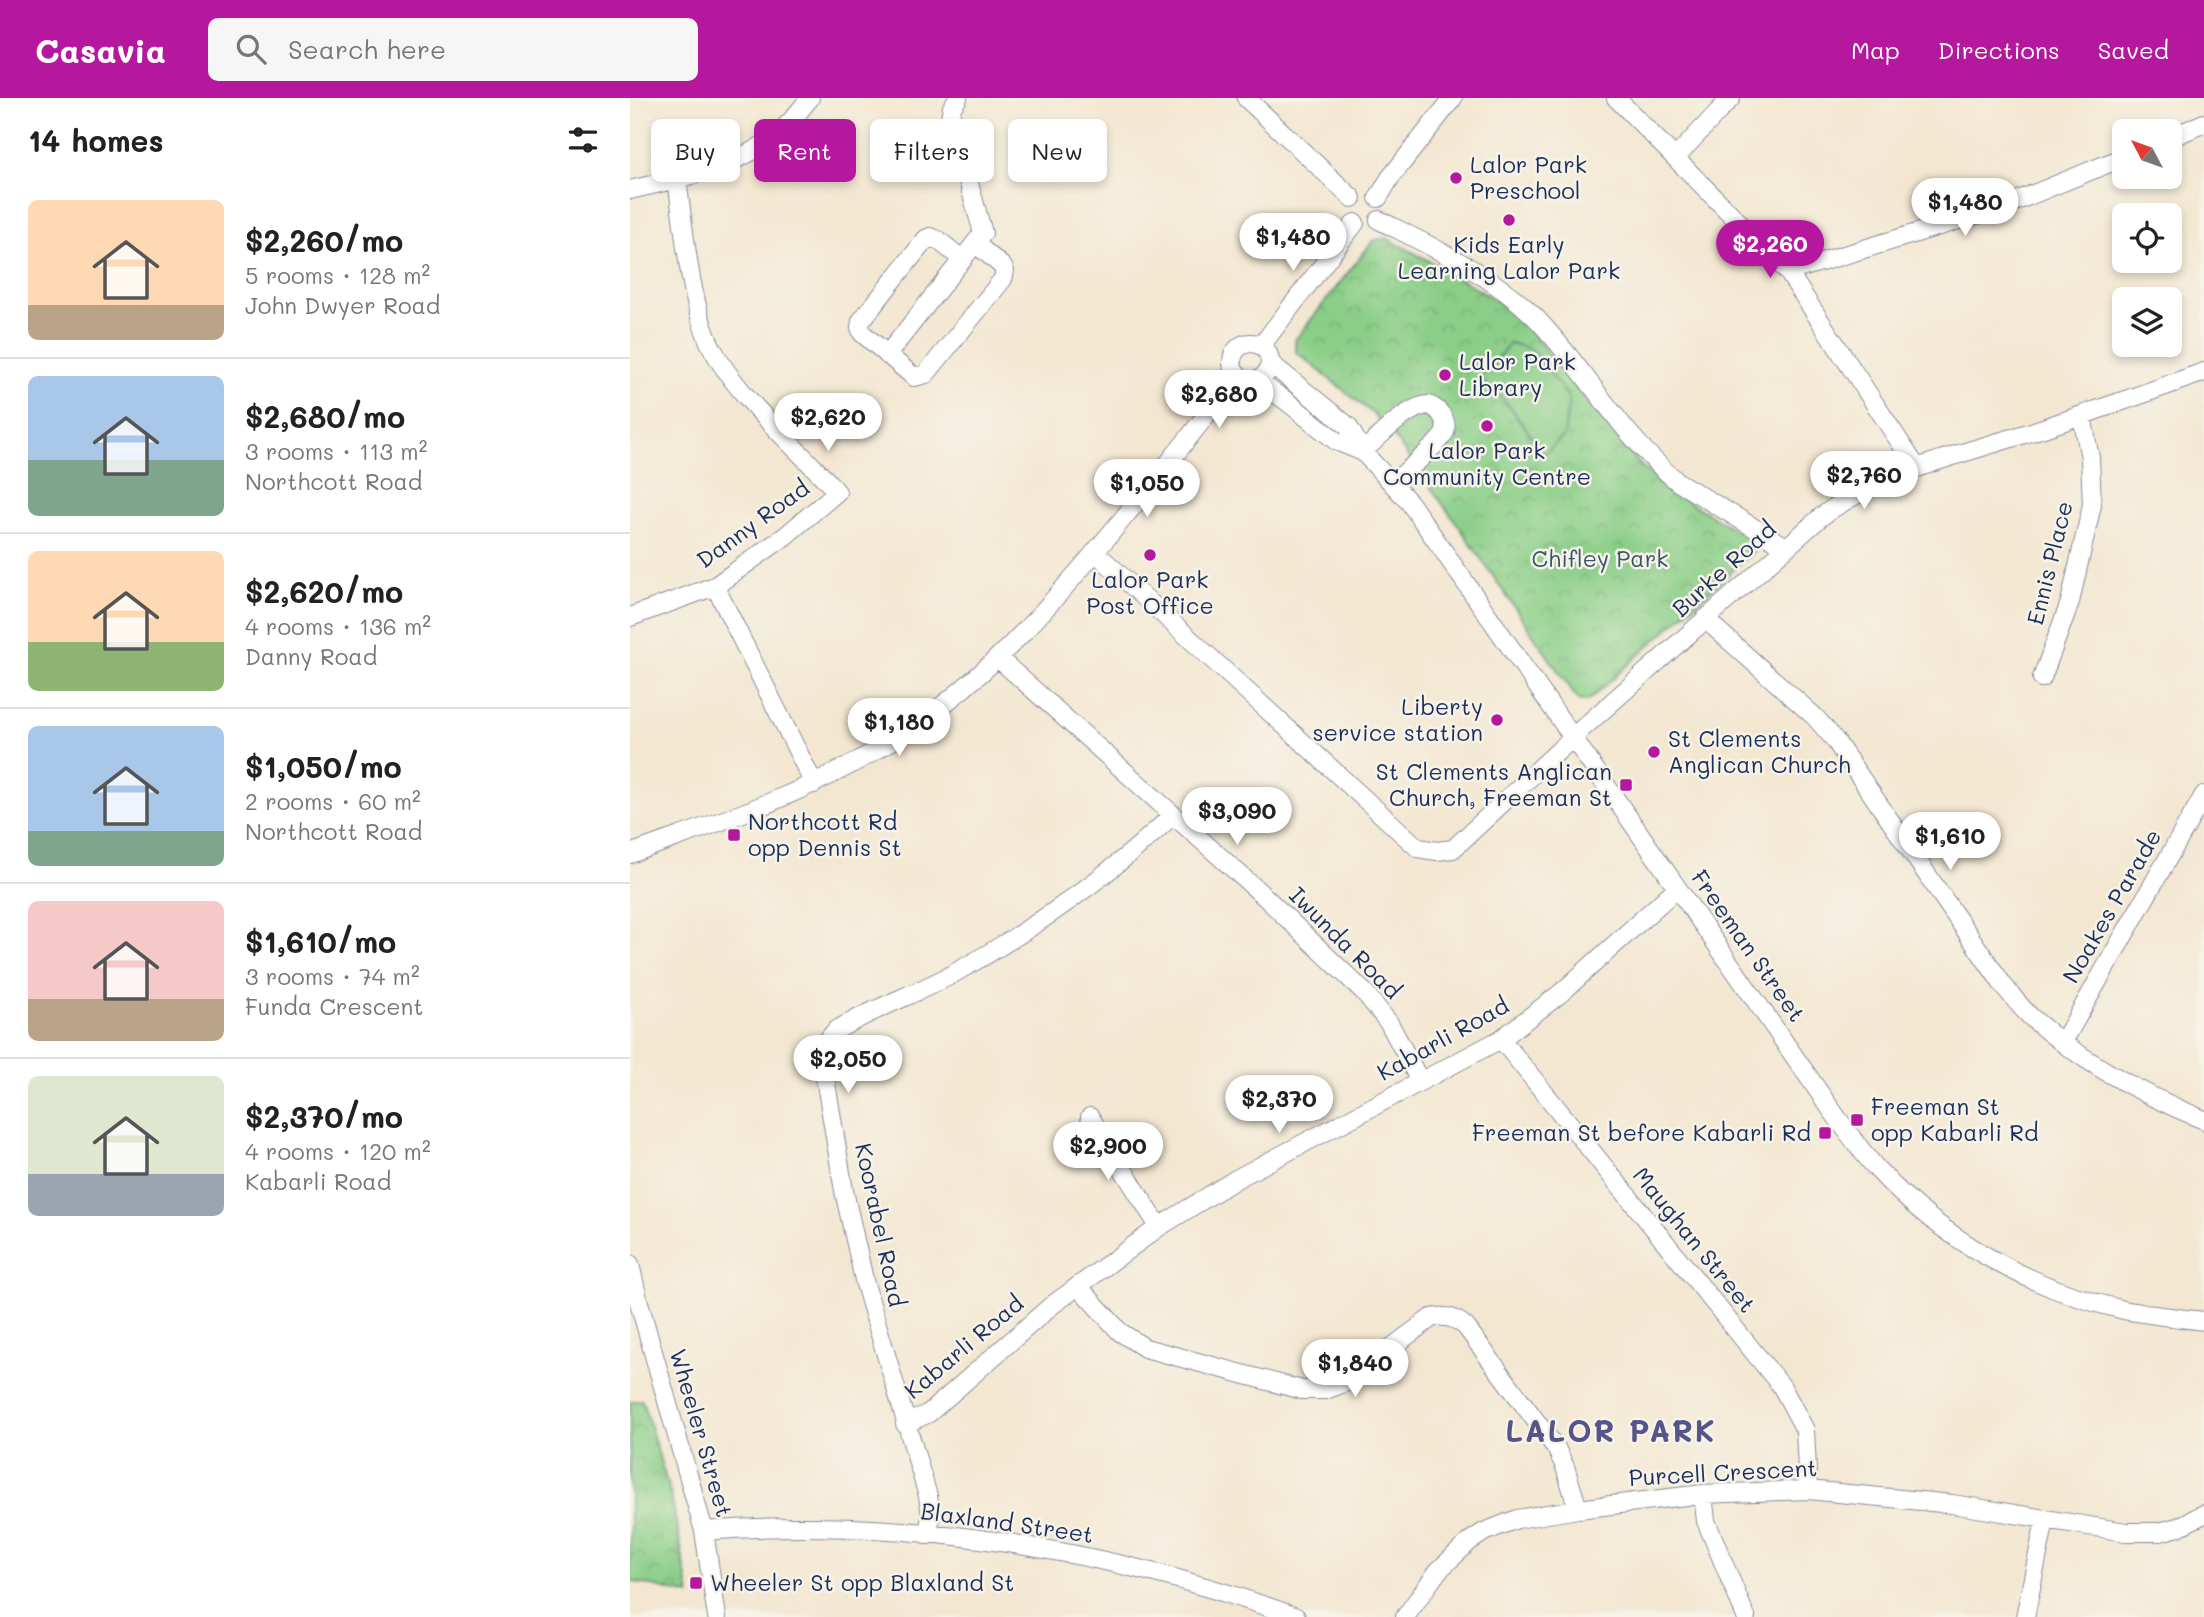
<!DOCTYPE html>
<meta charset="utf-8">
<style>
body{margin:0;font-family:Mali,sans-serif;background:#f6f6f6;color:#222;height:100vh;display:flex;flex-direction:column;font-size:26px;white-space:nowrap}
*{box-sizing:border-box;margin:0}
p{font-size:23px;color:#767676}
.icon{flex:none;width:38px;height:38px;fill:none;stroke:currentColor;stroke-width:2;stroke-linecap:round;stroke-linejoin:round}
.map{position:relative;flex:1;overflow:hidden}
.panel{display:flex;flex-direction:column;background:#fff;width:630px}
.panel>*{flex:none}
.banner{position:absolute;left:21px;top:21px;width:665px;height:63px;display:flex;gap:14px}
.needle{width:46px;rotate:311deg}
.buttons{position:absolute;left:1482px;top:21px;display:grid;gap:14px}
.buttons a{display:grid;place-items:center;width:70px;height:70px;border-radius:10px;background:#fff;box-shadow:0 4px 10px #0003;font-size:35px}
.price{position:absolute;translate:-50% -60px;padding:0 16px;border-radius:24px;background:#fff;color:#222;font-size:23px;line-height:46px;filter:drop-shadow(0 2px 4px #0008)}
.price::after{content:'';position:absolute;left:50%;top:42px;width:21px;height:16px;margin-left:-10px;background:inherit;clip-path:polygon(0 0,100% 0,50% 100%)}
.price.current{background:#b5179e;color:#fff}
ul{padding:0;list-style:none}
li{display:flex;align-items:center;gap:21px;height:175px;padding:0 28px}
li+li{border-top:2px solid #e0e0e0}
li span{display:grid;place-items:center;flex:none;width:196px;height:140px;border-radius:10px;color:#555}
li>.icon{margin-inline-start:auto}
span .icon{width:84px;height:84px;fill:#fffc;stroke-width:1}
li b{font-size:30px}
h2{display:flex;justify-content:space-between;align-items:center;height:84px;padding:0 28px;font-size:30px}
.pill{padding:0 24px;border-radius:10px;background:#fff;box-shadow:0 4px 10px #0003;font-size:24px;line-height:63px}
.pill.current{background:#b5179e;color:#fff}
header{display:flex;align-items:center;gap:42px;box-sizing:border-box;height:98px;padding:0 35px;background:#b5179e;color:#fff}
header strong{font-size:33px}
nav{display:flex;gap:38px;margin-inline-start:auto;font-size:24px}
.search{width:490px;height:63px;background:#f6f6f6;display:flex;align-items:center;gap:18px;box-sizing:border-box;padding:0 24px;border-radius:10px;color:#767676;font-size:26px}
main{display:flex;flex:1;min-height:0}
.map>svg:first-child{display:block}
.park{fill:url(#park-crowns);stroke:#527e72;stroke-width:2}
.garden{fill:#8ace87;stroke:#527e72;stroke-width:2}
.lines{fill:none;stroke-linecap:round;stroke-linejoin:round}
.minor-casing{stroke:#878b98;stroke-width:20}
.minor{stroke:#fff;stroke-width:18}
.poi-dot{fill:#b5179e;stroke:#f7f3e8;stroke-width:2.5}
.labels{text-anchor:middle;stroke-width:5;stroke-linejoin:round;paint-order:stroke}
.poi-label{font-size:23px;fill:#1b2f5e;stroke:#f7f3e8;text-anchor:start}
.street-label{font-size:23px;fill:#1b2f5e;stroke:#f7f3e8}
.park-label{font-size:23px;fill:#375768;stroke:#f7f3e8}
.district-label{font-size:30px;font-weight:bold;letter-spacing:2px;fill:#55558b;stroke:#f7f3e8}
</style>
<header>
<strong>Casavia</strong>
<div class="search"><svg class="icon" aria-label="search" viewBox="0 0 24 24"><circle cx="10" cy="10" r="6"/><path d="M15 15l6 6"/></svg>Search here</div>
<nav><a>Map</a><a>Directions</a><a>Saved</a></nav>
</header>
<main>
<section class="panel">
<h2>14 homes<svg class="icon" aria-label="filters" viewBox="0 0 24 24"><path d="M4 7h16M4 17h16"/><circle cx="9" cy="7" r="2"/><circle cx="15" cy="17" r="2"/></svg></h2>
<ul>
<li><span style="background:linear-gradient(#ffd9b3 75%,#b9a48a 0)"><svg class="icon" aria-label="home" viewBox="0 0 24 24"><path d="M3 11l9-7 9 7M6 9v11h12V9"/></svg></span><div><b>$2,260/mo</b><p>5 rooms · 128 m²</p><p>John Dwyer Road</p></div></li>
<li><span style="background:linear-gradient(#a9c7e8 60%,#7fa58c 0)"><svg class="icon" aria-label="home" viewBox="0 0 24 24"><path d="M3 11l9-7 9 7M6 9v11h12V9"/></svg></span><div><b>$2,680/mo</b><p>3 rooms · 113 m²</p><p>Northcott Road</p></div></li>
<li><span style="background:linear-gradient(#ffd9b3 65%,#8fb573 0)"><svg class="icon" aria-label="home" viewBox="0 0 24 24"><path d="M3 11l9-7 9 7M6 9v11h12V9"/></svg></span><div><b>$2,620/mo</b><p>4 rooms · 136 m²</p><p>Danny Road</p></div></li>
<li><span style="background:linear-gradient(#a9c7e8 75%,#7fa58c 0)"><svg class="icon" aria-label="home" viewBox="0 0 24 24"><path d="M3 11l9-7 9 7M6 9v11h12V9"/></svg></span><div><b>$1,050/mo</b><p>2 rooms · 60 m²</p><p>Northcott Road</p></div></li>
<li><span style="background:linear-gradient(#f6c9c9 70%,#b9a48a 0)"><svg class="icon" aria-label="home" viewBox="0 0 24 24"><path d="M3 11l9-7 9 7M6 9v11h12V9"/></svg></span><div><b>$1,610/mo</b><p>3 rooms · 74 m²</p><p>Funda Crescent</p></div></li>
<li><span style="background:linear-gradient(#dfe7d0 70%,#9aa5b1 0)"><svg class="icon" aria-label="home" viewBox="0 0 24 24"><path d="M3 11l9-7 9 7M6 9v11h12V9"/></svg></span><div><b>$2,370/mo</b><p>4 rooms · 120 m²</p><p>Kabarli Road</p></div></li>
</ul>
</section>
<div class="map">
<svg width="1574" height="1519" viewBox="0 0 1574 1519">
<defs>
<pattern id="park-crowns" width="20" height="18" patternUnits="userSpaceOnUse" patternTransform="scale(1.75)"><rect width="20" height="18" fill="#8ace87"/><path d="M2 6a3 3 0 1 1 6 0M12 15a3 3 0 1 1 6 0" fill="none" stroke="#76b177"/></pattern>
</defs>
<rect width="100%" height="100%" fill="#f7f3e8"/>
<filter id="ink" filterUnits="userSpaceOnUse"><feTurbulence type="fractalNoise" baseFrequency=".0143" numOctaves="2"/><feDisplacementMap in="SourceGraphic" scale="14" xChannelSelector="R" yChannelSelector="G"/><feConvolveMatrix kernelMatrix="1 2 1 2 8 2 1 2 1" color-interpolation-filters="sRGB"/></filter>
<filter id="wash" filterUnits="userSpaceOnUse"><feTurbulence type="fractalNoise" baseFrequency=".00686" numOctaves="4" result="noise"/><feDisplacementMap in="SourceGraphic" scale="28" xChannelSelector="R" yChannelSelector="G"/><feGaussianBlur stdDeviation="1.57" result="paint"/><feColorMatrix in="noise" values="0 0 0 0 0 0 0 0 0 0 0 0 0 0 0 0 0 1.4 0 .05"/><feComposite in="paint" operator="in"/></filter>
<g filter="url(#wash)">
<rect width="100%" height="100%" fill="#f3e7d1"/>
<path class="park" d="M756,140L820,174L868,204L898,230L1010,367L1042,394L1124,443V453L958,603L948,602L828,427L763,338L742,315L666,254L665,242L743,143Z
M12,1302L41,1398L60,1497L0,1483V1304Z"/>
<path class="garden" d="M880,245L901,251L939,300L934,338L914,356L881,310L850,280Z"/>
</g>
<g filter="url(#ink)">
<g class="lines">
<defs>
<path id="minor" d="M616,0L722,100
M986,0L1158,174L1287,370
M1540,40L1574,25
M1046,59L1101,0
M0,92C48,81 103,70 143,40C157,30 169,13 180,0
M748,100L760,80L823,0
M749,122C802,149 861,176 904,218C955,270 990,337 1048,384L1156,449
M333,162L308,142L300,139L296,141L231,223L230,229L232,235L284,279L296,276L373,181L375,173L372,168L346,146
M1158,174L1372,109L1494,59
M602 264a19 19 0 1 1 38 0a19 19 0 1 1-38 0Z
M631,248L725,125
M257,257L353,135L320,19L322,9L328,0
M640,265L718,328L733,354L780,405L1198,1007C1214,1029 1229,1051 1247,1071C1312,1142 1401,1191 1494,1212C1520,1217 1548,1220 1574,1223
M625,282L655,302L706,343L733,354
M733,354C748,339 779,307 799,307C809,311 818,322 815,334C811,344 773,376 763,385
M465,454L788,750L807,753L823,751L954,629L1192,418C1253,374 1328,357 1398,335C1457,316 1516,295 1574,274
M85,488L184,686
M0,519L85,488L154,439L207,394C168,350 99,293 77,239C59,196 54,129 47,82
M1075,521L1185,619L1204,641L1373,887C1382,898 1391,910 1402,920C1451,964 1514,997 1574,1022
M368,560L636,800L734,894L759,925L790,983
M1412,580L1440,504L1462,407L1460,360L1452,318
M0,756C86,725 165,700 245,653C347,594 421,508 495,418C533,372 572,325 607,276
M871,941L1152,1289L1175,1332L1178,1392
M1433,944L1574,697
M460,1019L529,1129
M0,1166L8,1201L74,1433L87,1519
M448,1188L490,1234L515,1250L672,1292H695L714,1285L801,1220C814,1217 826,1219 836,1229L926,1350L935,1369L948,1411
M275,1326L299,1315L421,1208L529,1129L606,1081L871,941L931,895L1047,790
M1073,1396L1076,1423L1116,1519
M74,1433C269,1417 483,1451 666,1519
M298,1437L301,1417L298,1398L235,1186L214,1093L192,961L193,948L205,933C242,911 283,897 321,877C401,833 476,780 542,718
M775,1519L808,1473L840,1443L854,1434L887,1421L948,1411L1073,1396L1178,1392L1322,1406L1496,1434H1530L1548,1429L1574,1416
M1395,1519L1415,1422"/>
</defs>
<use href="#minor" class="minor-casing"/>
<use href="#minor" class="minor"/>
</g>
</g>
<g class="poi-dot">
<circle cx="826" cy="80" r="7"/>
<circle cx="879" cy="122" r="7"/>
<circle cx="815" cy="277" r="7"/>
<circle cx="857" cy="328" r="7"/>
<circle cx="520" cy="457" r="7"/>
<circle cx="867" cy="622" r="7"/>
<circle cx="1024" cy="654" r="7"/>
<rect x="989" y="680" width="14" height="14" rx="3.5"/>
<rect x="97" y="730" width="14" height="14" rx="3.5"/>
<rect x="1220" y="1015" width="14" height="14" rx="3.5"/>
<rect x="1188" y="1028" width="14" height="14" rx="3.5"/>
<rect x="59" y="1478" width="14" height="14" rx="3.5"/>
</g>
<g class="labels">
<g class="poi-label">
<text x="840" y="75">Lalor Park<tspan x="840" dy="26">Preschool</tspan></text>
<text x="879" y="155" text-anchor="middle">Kids Early<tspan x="879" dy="26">Learning Lalor Park</tspan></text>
<text x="829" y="272">Lalor Park<tspan x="829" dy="26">Library</tspan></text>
<text x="857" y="361" text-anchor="middle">Lalor Park<tspan x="857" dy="26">Community Centre</tspan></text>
<text x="520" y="490" text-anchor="middle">Lalor Park<tspan x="520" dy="26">Post Office</tspan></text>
<text x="853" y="617" text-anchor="end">Liberty<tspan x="853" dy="26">service station</tspan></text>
<text x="1038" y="649">St Clements<tspan x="1038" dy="26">Anglican Church</tspan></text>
<text x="982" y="682" text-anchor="end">St Clements Anglican<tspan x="982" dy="26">Church, Freeman St</tspan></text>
<text x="118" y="732">Northcott Rd<tspan x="118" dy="26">opp Dennis St</tspan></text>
<text x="1241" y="1017">Freeman St<tspan x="1241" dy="26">opp Kabarli Rd</tspan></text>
<text x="1181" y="1043" text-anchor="end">Freeman St before Kabarli Rd</text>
<text x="80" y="1493">Wheeler St opp Blaxland St</text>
</g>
<g class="street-label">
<text transform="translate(123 426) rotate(-36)" y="8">Danny Road</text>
<text transform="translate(1420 465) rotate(-76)" y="8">Ennis Place</text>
<text transform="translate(1094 471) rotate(-42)" y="8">Burke Road</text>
<text transform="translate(1482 808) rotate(-60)" y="8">Noakes Parade</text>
<text transform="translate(715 845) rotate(45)" y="8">Iwunda Road</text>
<text transform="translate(1118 848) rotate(55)" y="8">Freeman Street</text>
<text transform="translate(813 941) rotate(-29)" y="8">Kabarli Road</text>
<text transform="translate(250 1127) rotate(78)" y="8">Koorabel Road</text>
<text transform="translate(1064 1142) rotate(51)" y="8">Maughan Street</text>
<text transform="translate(334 1249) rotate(-40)" y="8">Kabarli Road</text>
<text transform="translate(71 1335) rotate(74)" y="8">Wheeler Street</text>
<text transform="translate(1093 1375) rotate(-3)" y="8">Purcell Crescent</text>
<text transform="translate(377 1425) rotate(8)" y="8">Blaxland Street</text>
</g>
<g class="park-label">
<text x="970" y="469">Chifley Park</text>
</g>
<g class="district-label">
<text x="981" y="1344">LALOR PARK</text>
</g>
</g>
</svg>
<div class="buttons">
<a><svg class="needle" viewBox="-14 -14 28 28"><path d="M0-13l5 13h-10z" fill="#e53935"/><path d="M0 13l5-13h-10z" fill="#767676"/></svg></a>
<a><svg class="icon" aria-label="locate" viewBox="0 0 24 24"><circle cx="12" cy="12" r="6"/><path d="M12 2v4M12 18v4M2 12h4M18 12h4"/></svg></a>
<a><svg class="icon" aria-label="layers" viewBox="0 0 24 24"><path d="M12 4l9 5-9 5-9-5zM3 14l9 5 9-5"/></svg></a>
</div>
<b class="price" style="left:1335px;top:140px">$1,480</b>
<b class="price" style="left:663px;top:175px">$1,480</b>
<b class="price current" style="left:1140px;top:182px">$2,260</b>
<b class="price" style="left:589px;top:332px">$2,680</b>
<b class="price" style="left:198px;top:355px">$2,620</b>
<b class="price" style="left:1234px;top:413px">$2,760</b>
<b class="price" style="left:517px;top:421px">$1,050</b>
<b class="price" style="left:269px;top:660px">$1,180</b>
<b class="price" style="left:607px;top:749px">$3,090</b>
<b class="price" style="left:1320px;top:774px">$1,610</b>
<b class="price" style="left:218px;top:997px">$2,050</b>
<b class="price" style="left:649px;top:1037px">$2,370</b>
<b class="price" style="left:478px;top:1084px">$2,900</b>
<b class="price" style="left:725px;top:1301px">$1,840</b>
<div class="banner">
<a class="pill">Buy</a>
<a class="pill current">Rent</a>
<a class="pill">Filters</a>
<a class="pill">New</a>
</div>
</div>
</main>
